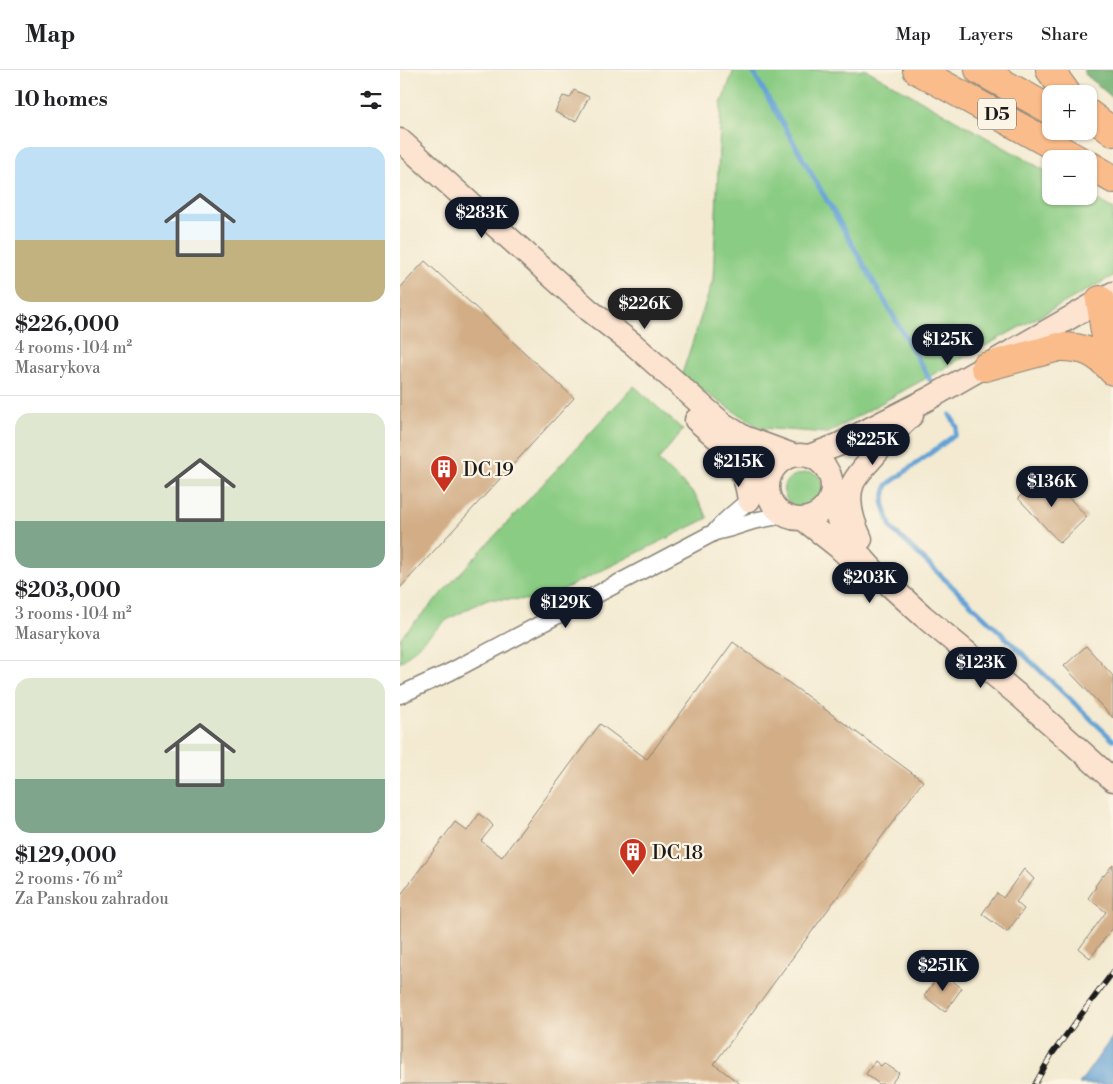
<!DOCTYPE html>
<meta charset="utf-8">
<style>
body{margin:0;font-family:"Libre Bodoni",serif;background:#f6f6f6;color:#202124;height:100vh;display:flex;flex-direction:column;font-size:19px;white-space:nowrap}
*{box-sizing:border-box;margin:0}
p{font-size:16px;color:#757577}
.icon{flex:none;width:28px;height:28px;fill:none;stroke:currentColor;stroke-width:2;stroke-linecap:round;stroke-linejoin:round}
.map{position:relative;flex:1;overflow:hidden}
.details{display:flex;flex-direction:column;background:#fff;width:400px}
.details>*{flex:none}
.fabs{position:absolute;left:642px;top:15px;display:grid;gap:10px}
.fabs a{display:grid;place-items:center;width:55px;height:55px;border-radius:10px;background:#fff;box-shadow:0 1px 4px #0004;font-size:25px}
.price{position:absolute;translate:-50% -42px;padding:0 11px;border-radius:18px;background:#111827;color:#fff;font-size:16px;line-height:32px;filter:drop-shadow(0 1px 2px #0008)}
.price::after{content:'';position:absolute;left:50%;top:30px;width:15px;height:11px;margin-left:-8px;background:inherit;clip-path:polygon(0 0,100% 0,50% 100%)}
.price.current{background:#222;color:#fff}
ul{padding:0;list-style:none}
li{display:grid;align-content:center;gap:10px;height:265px;padding:0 15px}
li+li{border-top:1px solid #e0e0e0}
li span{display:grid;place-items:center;height:155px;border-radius:15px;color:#555}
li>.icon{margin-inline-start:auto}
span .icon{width:90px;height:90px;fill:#fffc;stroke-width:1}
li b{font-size:21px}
h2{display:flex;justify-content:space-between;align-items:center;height:60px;padding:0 15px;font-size:21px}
header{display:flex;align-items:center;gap:30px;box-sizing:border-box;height:70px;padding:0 25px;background:#fff;border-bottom:1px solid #e0e0e0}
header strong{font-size:24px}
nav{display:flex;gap:28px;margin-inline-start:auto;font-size:18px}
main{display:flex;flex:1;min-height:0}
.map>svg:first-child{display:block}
.green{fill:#8acc83;stroke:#537450}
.forest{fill:#6fb071;stroke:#466646}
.water{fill:#63a2d5;stroke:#405f78}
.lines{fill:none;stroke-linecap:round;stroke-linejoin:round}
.stream{stroke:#63a2d5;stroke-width:5}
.building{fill:#d2ad86}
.street-casing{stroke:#888376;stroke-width:19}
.secondary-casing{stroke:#888376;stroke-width:25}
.highway-casing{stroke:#888376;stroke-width:30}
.street{stroke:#fff;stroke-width:16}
.secondary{stroke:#fde4d1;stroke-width:22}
.highway{stroke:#fabc8b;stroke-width:28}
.rail-casing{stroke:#1c1c1c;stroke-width:5.5}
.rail{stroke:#fcf5e5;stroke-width:4;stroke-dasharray:11;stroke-linecap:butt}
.labels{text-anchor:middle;stroke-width:4.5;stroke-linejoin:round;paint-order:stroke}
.shield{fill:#fcf5e5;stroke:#5f5d58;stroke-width:1}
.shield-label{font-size:18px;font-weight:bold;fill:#1c1c1c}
.poi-label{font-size:19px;fill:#1c1c1c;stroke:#fcf5e5;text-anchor:start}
</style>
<header>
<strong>Map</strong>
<nav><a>Map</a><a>Layers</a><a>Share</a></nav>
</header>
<main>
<section class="details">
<h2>10 homes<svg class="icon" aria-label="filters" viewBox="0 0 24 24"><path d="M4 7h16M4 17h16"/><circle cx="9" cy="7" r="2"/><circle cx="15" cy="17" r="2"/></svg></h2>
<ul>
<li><span style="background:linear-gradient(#bfe0f5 60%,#c2b280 0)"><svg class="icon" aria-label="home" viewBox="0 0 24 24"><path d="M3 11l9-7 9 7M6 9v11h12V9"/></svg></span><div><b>$226,000</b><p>4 rooms · 104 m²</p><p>Masarykova</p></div></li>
<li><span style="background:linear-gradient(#dfe7d0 70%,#7fa58c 0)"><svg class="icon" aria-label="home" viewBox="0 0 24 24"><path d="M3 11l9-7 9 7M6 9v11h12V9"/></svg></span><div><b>$203,000</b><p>3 rooms · 104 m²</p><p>Masarykova</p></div></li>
<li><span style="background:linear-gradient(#dfe7d0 65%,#7fa58c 0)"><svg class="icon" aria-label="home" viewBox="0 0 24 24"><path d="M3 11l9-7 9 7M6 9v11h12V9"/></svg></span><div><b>$129,000</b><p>2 rooms · 76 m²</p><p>Za Panskou zahradou</p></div></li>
</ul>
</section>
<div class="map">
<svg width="713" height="1014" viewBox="0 0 713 1014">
<rect width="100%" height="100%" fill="#fcf5e5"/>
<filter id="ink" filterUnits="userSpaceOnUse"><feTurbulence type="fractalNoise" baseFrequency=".02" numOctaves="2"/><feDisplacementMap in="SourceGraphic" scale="10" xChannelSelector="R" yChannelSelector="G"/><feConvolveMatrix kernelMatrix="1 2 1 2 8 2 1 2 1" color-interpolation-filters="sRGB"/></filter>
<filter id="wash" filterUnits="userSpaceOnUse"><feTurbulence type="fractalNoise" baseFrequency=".0096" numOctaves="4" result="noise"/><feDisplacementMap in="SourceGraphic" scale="20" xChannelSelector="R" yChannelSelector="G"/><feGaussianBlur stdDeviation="1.12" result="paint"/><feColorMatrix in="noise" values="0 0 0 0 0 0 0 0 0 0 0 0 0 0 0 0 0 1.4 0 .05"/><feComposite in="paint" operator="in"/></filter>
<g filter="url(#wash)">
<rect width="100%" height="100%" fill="#f3ead1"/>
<path class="green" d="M334,0H467L651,104V126H689V125L713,139V206L499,323L428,363L360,358L281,307L313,210L321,34Z
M234,316L283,360L258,390L295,425L308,448L142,530L87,529L45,551L0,593V568Z
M404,403C406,403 409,402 412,403C422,404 424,417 421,425C406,464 356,411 404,403Z"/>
<path class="forest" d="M684,0H713V28L685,4Z"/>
<path class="water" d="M713,966V1014H679Z"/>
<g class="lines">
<path class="stream" d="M352,0L530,310
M550,345L557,357L555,365L487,415L483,432L491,458L713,670"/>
</g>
<g id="blocks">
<path class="building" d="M174,20L189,27L176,51L169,49L155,42L163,26L170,28Z
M25,191L174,328L0,518V218Z
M645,402L687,447L660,473L618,428Z
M333,572L523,711L314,994L340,1014H0V826L55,752L67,761L79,744L89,751L93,756L81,771L102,787L200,654L247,689Z
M686,576L713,606V648L664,596Z
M713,794V858L690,888L679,879L706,842L688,828L696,817L695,816L703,805L704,806Z
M624,799L634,809L616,832L624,839L607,862L582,844L597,823L603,828Z
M541,903L562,918L545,942L524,926Z
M475,991L481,996L484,993L499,1003L491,1014H479L466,1004Z"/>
</g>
</g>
<g filter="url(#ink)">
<use href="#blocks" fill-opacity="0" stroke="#888376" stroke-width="1"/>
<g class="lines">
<defs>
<path id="street" d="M315,462C327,446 344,437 357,422
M0,625L50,602L315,462L331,458L353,451L384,445"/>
<path id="secondary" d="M0,70L189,240L233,274L322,353L344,367L393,385
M296,350L355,401L364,413
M368 417a32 32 0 1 1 64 0a32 32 0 1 1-64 0Z
M409,386L438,375L530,328L713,223
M335,389C343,401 347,416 349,430
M430,431L439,452L451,475L477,504L523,546L623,629L713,710
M404,450L438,477L454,492
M461,469C453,452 446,431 453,413C458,403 467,394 475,385C486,371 498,358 512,345"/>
<path id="highway" d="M517,0L677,89
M579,0L651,40
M650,0L667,24
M689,44L713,62
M689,95L713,109
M700,230L707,274L713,292
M585,297L659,277C683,276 697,283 713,301"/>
</defs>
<use href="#street" class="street-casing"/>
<use href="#secondary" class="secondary-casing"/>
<use href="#highway" class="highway-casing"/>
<use href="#street" class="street"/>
<use href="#secondary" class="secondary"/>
<use href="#highway" class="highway"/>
<defs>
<path id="rail" d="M635,1014L652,984L713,902"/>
</defs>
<use href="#rail" class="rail-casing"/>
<use href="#rail" class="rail"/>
</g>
</g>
<defs>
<symbol id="building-pin" viewBox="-11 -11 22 30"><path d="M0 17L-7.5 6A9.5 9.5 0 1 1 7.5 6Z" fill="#c8321e" stroke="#fcf5e5"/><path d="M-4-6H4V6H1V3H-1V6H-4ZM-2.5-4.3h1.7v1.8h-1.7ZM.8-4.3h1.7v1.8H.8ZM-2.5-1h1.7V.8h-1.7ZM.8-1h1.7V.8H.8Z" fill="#fff"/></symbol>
</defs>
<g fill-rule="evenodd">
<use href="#building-pin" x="28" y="383" width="32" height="43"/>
<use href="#building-pin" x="217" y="766" width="32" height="43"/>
</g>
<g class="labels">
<rect class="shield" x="578" y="28.5" width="38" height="31" rx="4"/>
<g class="shield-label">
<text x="597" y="50">D5</text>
</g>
<g class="poi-label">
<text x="63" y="406">DC 19</text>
<text x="252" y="789">DC 18</text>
</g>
</g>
</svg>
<div class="fabs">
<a>+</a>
<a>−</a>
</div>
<b class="price" style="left:82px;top:169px">$283K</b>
<b class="price current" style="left:245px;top:260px">$226K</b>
<b class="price" style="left:548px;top:296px">$125K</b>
<b class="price" style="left:473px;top:396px">$225K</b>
<b class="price" style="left:339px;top:418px">$215K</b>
<b class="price" style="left:652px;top:438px">$136K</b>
<b class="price" style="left:470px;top:534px">$203K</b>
<b class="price" style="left:166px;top:559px">$129K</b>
<b class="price" style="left:581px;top:619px">$123K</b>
<b class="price" style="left:543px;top:922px">$251K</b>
</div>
</main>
